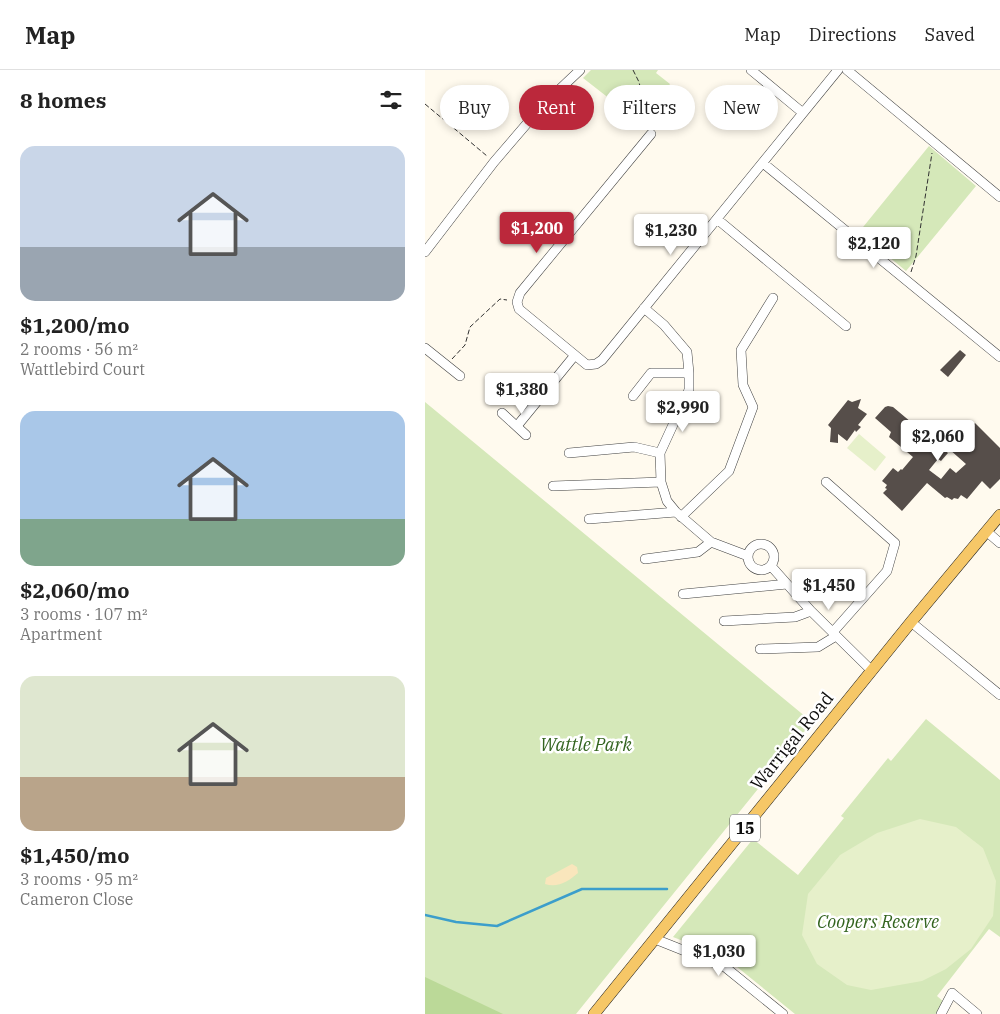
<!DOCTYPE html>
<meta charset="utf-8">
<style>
body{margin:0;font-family:"IBM Plex Serif",serif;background:#f6f6f6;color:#222;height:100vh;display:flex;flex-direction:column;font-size:19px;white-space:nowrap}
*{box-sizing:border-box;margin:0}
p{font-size:16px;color:#767676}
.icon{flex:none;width:28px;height:28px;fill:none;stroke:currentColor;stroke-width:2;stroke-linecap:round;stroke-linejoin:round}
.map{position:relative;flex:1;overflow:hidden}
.details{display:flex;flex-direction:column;background:#fff;width:425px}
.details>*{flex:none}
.hud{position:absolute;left:15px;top:15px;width:475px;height:45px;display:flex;gap:10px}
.price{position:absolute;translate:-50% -42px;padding:0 11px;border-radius:5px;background:#fff;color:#222;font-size:16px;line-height:32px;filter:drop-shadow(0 1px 2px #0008)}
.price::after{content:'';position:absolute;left:50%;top:30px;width:15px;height:11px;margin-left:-8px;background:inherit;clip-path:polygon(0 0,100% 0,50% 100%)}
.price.on{background:#bb283b;color:#fff}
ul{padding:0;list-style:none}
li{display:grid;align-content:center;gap:10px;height:265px;padding:0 20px}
li span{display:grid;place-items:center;height:155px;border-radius:15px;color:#555}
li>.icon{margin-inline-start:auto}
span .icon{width:90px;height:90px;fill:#fffc;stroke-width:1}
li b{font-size:21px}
h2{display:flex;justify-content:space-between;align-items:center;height:60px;padding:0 20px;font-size:21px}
.tag{padding:0 18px;border-radius:22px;background:#fff;box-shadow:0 2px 8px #0003;font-size:18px;line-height:45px}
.tag.on{background:#bb283b;color:#fff}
header{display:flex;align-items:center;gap:30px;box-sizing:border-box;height:70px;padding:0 25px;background:#fff;border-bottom:1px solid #e0e0e0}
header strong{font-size:24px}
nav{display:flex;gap:28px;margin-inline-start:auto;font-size:18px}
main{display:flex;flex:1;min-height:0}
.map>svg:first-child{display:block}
.green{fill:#d5e8b9}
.forest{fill:#bbd998}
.sand{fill:#f9e6bc}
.pitch{fill:#e6f0ca}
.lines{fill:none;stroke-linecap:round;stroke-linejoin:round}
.stream{stroke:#3c9ecb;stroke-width:2.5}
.building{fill:#564e4a}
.minor-casing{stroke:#414141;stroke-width:10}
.major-casing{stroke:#1f1f1f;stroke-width:12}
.path{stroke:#303030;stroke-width:1;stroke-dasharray:5 2.5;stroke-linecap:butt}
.minor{stroke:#fff;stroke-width:9}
.major{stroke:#f6c767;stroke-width:11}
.labels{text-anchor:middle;stroke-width:5;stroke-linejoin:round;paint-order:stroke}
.shield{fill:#fff;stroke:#565656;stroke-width:1}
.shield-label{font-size:16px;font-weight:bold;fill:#0e0e0e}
.street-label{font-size:18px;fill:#0e0e0e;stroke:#fff}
.park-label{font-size:18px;font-style:italic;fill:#33641f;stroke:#fff}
</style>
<header>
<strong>Map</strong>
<nav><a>Map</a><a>Directions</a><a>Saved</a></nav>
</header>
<main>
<section class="details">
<h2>8 homes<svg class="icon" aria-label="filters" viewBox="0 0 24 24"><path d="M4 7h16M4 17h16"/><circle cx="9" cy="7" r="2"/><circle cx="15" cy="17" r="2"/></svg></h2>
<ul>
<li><span style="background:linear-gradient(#c9d6e8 65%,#9aa5b1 0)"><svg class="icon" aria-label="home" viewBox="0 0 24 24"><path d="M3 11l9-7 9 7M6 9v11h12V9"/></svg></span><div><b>$1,200/mo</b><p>2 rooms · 56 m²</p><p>Wattlebird Court</p></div></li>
<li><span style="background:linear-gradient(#a9c7e8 70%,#7fa58c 0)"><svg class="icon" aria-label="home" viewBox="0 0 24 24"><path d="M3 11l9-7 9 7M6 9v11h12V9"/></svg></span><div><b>$2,060/mo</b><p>3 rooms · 107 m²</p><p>Apartment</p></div></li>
<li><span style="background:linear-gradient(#dfe7d0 65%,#b9a48a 0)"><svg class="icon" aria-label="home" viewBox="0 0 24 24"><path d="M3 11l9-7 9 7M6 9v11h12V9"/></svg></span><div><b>$1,450/mo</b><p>3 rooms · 95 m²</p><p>Cameron Close</p></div></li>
</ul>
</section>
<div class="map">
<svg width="575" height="944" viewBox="0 0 575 944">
<rect width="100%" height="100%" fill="#fffaee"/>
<path class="green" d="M166,0H233L231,3L245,14L217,54L158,8Z
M504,76L551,116L481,201L434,162Z
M0,332L387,652L151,944H0Z
M501,649L575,710V867L564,859L512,926L520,933L512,944H370L301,888L248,867L328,769L373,805L419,748L416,746L463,688L466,691Z"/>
<path class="forest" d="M0,907L78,944H0Z"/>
<path class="sand" d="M147,794L152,797L153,803C144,811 133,818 120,814L121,808Z"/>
<path class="pitch" d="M434,364L461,387L450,401L422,378Z
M495,749L531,757L558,778L571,811L568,846L546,879L521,899L497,911L446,920L422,915L392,894L377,865L383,824L415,785L452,763Z"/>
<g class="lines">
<path class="stream" d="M0,845L31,852L72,856L157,819H242"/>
</g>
<path class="building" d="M535,280L541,285L523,307L515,300Z
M436,329L433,338L442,344L433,355L436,357L431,362L430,360L422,371L413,364V373L405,372L406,358L403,355L423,330L427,332Z
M463,336L468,337L523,383L516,391L513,389L504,400L516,409L525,398L531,403L541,394L524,379L550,353L575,378V409L565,419L557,411L542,429L536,425L533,429L529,428L527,430L522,427L520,428L502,413L477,441L458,423L462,419L460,418L462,415L457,411L468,398L473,402L476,399L477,400L488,387L464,367L466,362L450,348L460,337Z"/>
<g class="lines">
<defs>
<path id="minor" d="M326,0L378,43
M422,0L575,127
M226,64L95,223L92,232L94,239L162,295L171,294L177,290L413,0
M338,93L575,287
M292,149L421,256
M0,182L69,92L117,36L155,0
M219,238L239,255L262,282L264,303V320L235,383L236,412L242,431L251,442L286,472L323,486
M0,278L35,306
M208,326L226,303H264
M77,343L101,365
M92,356L150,285
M144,383L209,377L235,383
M401,412L470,473L462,501L408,562
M128,416L236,412
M256,447L304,401L328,337L318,315L316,280L348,228
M164,449L251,442
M561,461L575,473
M323 487a13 13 0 1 1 26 0a13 13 0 1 1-26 0Z
M220,489L273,482L286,472
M346,496L386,541L447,601
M258,524L362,514
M299,551L370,547L386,541
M486,552L575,625
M335,579L393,577L411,566
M230,869L300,897L358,944
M516,944L527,923L552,944"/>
<path id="major" d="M169,944L486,552L575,445"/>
</defs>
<use href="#minor" class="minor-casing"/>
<use href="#major" class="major-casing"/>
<path class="path" d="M208,0L214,12L224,56
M0,34L62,86
M486,202L491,186L507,83
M27,289L40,275L45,257L75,229L82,230"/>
<use href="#minor" class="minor"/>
<use href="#major" class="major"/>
</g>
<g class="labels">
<rect class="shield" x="305" y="744.5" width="30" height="27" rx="4"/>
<g class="shield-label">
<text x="320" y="764">15</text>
</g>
<g class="street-label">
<text transform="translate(367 671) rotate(-51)" y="6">Warrigal Road</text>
</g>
<g class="park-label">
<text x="161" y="681">Wattle Park</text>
<text x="453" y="858">Coopers Reserve</text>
</g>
</g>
</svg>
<b class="price on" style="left:112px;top:184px">$1,200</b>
<b class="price" style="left:246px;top:186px">$1,230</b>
<b class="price" style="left:449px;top:199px">$2,120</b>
<b class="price" style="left:97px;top:345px">$1,380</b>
<b class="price" style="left:258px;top:363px">$2,990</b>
<b class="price" style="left:513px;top:392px">$2,060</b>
<b class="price" style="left:404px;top:541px">$1,450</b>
<b class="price" style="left:294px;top:907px">$1,030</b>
<div class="hud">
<a class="tag">Buy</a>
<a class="tag on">Rent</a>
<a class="tag">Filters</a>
<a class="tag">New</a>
</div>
</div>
</main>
